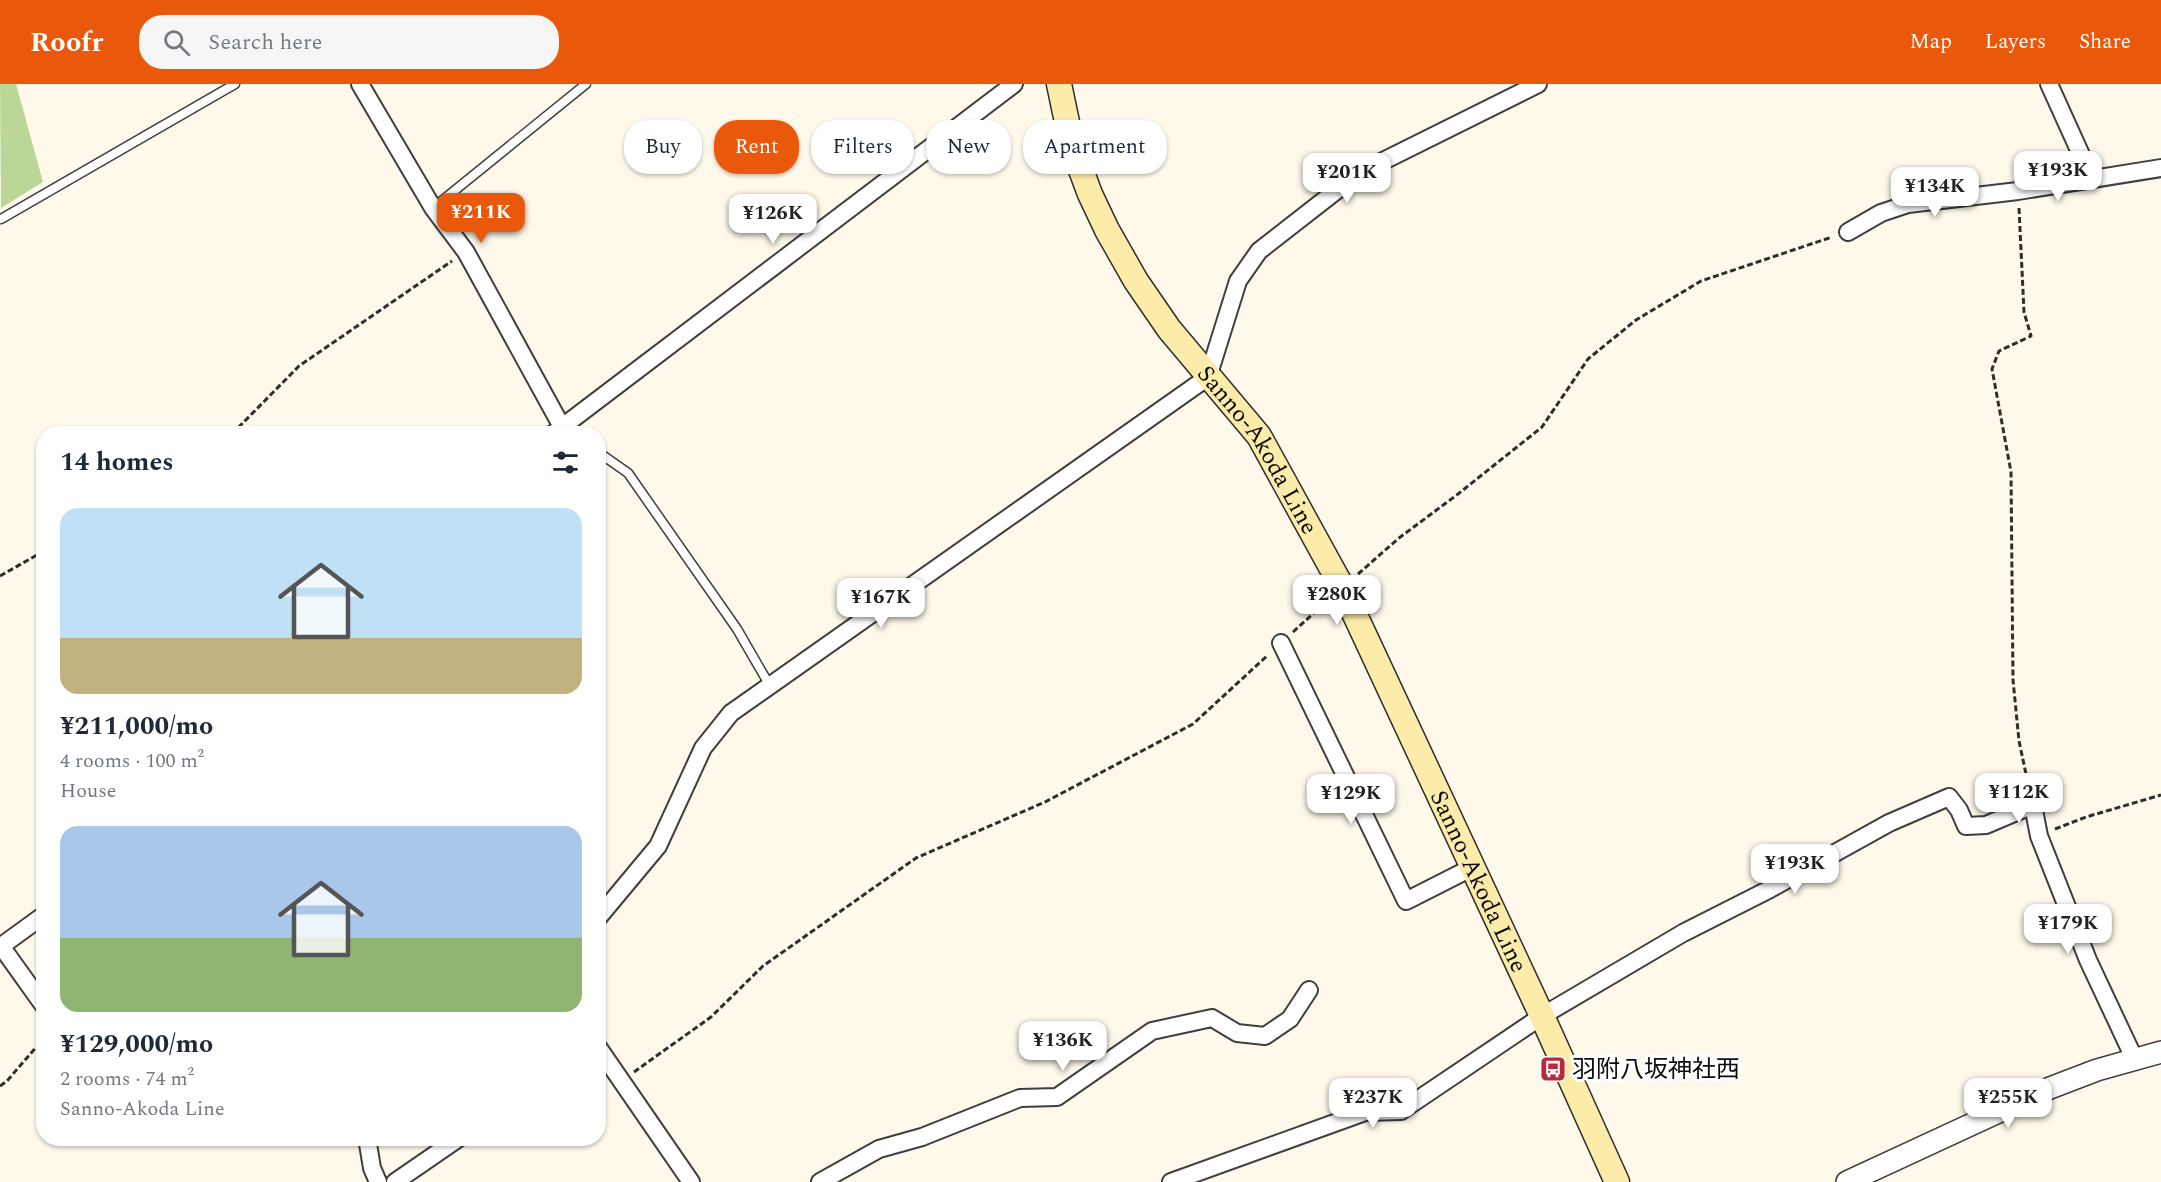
<!DOCTYPE html>
<meta charset="utf-8">
<style>
body{margin:0;font-family:Spectral,"Noto Sans JP",serif;background:#f6f6f7;color:#1f2937;height:100vh;display:flex;flex-direction:column;font-size:22px;white-space:nowrap}
*{box-sizing:border-box;margin:0}
p{font-size:20px;color:#747a83}
.icon{flex:none;width:33px;height:33px;fill:none;stroke:currentColor;stroke-width:2;stroke-linecap:round;stroke-linejoin:round}
.map{position:relative;flex:1;overflow:hidden}
.sheet{position:absolute;left:36px;top:342px;width:570px;height:720px;display:flex;flex-direction:column;background:#fff;border-radius:24px;box-shadow:0 2px 4px #0004}
.sheet>*{flex:none}
.banner{position:absolute;left:624px;top:36px;width:570px;height:54px;display:flex;gap:12px}
.price{position:absolute;translate:-50% -51px;padding:0 14px;border-radius:12px;background:#fff;color:#222;font-size:20px;line-height:39px;filter:drop-shadow(0 2px 3px #0008)}
.price::after{content:'';position:absolute;left:50%;top:36px;width:18px;height:14px;margin-left:-9px;background:inherit;clip-path:polygon(0 0,100% 0,50% 100%)}
.price.current{background:#ea580c;color:#fff}
ul{padding:0;list-style:none}
li{display:grid;align-content:center;gap:12px;height:318px;padding:0 24px}
li span{display:grid;place-items:center;height:186px;border-radius:18px;color:#555}
li>.icon{margin-inline-start:auto}
span .icon{width:108px;height:108px;fill:#fffc;stroke-width:1}
li b{font-size:26px}
h2{display:flex;justify-content:space-between;align-items:center;height:72px;padding:0 24px;font-size:26px}
.tag{padding:0 21px;border-radius:24px;background:#fff;box-shadow:0 2px 4px #0004;font-size:21px;line-height:54px}
.tag.current{background:#ea580c;color:#fff}
header{display:flex;align-items:center;gap:36px;box-sizing:border-box;height:84px;padding:0 30px;background:#ea580c;color:#fff}
header strong{font-size:28px}
nav{display:flex;gap:33px;margin-inline-start:auto;font-size:21px}
.search{width:420px;height:54px;background:#f6f6f7;display:flex;align-items:center;gap:15px;box-sizing:border-box;padding:0 21px;border-radius:24px;color:#747a83;font-size:22px}
.map>svg:first-child{display:block}
.forest{fill:#bad797}
.lines{fill:none;stroke-linecap:round;stroke-linejoin:round}
.service-casing{stroke:#3f3f3f;stroke-width:11}
.minor-casing{stroke:#3f3f3f;stroke-width:20}
.tertiary-casing{stroke:#3f3f3f;stroke-width:24}
.secondary-casing{stroke:#2e2e2e;stroke-width:27}
.path{stroke:#2e2e2e;stroke-width:3;stroke-dasharray:6 3;stroke-linecap:butt}
.service{stroke:#fff;stroke-width:8}
.minor{stroke:#fff;stroke-width:16}
.tertiary{stroke:#fff;stroke-width:21}
.secondary{stroke:#fceba9;stroke-width:24}
.labels{text-anchor:middle;stroke-width:6;stroke-linejoin:round;paint-order:stroke}
.street-label{font-size:24px;fill:#0c0c0c;stroke:#fff}
.poi-label{font-size:24px;fill:#0c0c0c;stroke:#fff;text-anchor:start}
</style>
<header>
<strong>Roofr</strong>
<div class="search"><svg class="icon" aria-label="search" viewBox="0 0 24 24"><circle cx="10" cy="10" r="6"/><path d="M15 15l6 6"/></svg>Search here</div>
<nav><a>Map</a><a>Layers</a><a>Share</a></nav>
</header>
<div class="map">
<svg width="2161" height="1098" viewBox="0 0 2161 1098">
<rect width="100%" height="100%" fill="#fef9eb"/>
<path class="forest" d="M0,0H16L43,98L1,124Z"/>
<g class="lines">
<defs>
<path id="service" d="M433,124L586,0
M1,135L235,0
M598,368L628,389L737,545L770,602"/>
<path id="minor" d="M360,0L433,124L466,168L562,343
M2049,0L2092,95
M1848,148L1881,129L1908,120L2018,107L2161,84
M553,350L1014,0
M1281,559L1406,817L1473,783
M598,834L658,762L703,664L731,629L1208,293L1238,197L1259,167L1359,89L1538,0
M1,862L44,922
M0,863L44,831
M598,963L691,1098
M367,1054L372,1084L378,1098
M395,1098L459,1054
M820,1098L879,1065L922,1053L1020,1014L1057,1013L1152,947L1212,934L1237,949L1265,952L1290,935L1309,906
M1171,1098L1365,1028L1401,1027L1542,932L1683,849L1770,805L1889,739L1949,713L1959,726L1966,742L1986,741L2033,721L2039,752L2088,876L2134,974"/>
<path id="tertiary" d="M1847,1098L2050,1004L2097,986L2161,968"/>
<g id="secondary">
<path id="s1" d="M1059,0L1072,62L1090,110L1107,146L1136,197L1169,245L1259,352L1342,503L1542,932L1617,1098"/>
</g>
</defs>
<use href="#service" class="service-casing"/>
<use href="#minor" class="minor-casing"/>
<use href="#tertiary" class="tertiary-casing"/>
<use href="#secondary" class="secondary-casing"/>
<path class="path" d="M2019,124L2024,228L2031,252L1999,267L1992,285L2011,388L2013,596L2019,657L2029,704
M232,350L299,282L452,177
M1358,490L1399,454L1458,410L1542,343L1588,275L1636,236L1701,197L1832,153
M0,492L44,467
M1293,548L1326,518
M2055,745L2086,733L2161,711
M634,988L711,933L763,882L916,774L1045,718L1193,640L1268,571
M0,1002L7,997L44,954"/>
<use href="#service" class="service"/>
<use href="#minor" class="minor"/>
<use href="#tertiary" class="tertiary"/>
<use href="#secondary" class="secondary"/>
</g>
<defs>
<symbol id="bus-square" viewBox="-11 -11 22 22"><rect x="-9" y="-9" width="18" height="18" rx="4" fill="#b7293e" stroke="#fff"/><path d="M-5-6H5V4H4V6H2V4H-2V6H-4V4H-5ZM-3.5-4V0h7V-4ZM-3.5 1.2v1.5H-2V1.2ZM2 1.2v1.5H3.5V1.2Z" fill="#fff"/></symbol>
</defs>
<g fill-rule="evenodd">
<use href="#bus-square" x="1538" y="970" width="30" height="30"/>
</g>
<g class="labels">
<g class="street-label">
<text dy="8" stroke="none"><textPath href="#s1" startOffset="422">Sanno-Akoda Line</textPath></text>
<text dy="8" stroke="none"><textPath href="#s1" startOffset="908">Sanno-Akoda Line</textPath></text>
</g>
<g class="poi-label">
<text x="1572" y="993">羽附八坂神社西</text>
</g>
</g>
</svg>
<b class="price" style="left:2058px;top:118px">¥193K</b>
<b class="price" style="left:1347px;top:120px">¥201K</b>
<b class="price" style="left:1935px;top:134px">¥134K</b>
<b class="price current" style="left:481px;top:160px">¥211K</b>
<b class="price" style="left:773px;top:161px">¥126K</b>
<b class="price" style="left:1337px;top:542px">¥280K</b>
<b class="price" style="left:881px;top:545px">¥167K</b>
<b class="price" style="left:2019px;top:740px">¥112K</b>
<b class="price" style="left:1351px;top:741px">¥129K</b>
<b class="price" style="left:1795px;top:811px">¥193K</b>
<b class="price" style="left:2068px;top:871px">¥179K</b>
<b class="price" style="left:1063px;top:988px">¥136K</b>
<b class="price" style="left:1373px;top:1045px">¥237K</b>
<b class="price" style="left:2008px;top:1045px">¥255K</b>
<div class="banner">
<a class="tag">Buy</a>
<a class="tag current">Rent</a>
<a class="tag">Filters</a>
<a class="tag">New</a>
<a class="tag">Apartment</a>
</div>
<section class="sheet">
<h2>14 homes<svg class="icon" aria-label="filters" viewBox="0 0 24 24"><path d="M4 7h16M4 17h16"/><circle cx="9" cy="7" r="2"/><circle cx="15" cy="17" r="2"/></svg></h2>
<ul>
<li><span style="background:linear-gradient(#bfe0f5 70%,#c2b280 0)"><svg class="icon" aria-label="home" viewBox="0 0 24 24"><path d="M3 11l9-7 9 7M6 9v11h12V9"/></svg></span><div><b>¥211,000/mo</b><p>4 rooms · 100 m²</p><p>House</p></div></li>
<li><span style="background:linear-gradient(#a9c7e8 60%,#8fb573 0)"><svg class="icon" aria-label="home" viewBox="0 0 24 24"><path d="M3 11l9-7 9 7M6 9v11h12V9"/></svg></span><div><b>¥129,000/mo</b><p>2 rooms · 74 m²</p><p>Sanno-Akoda Line</p></div></li>
</ul>
</section>
</div>
